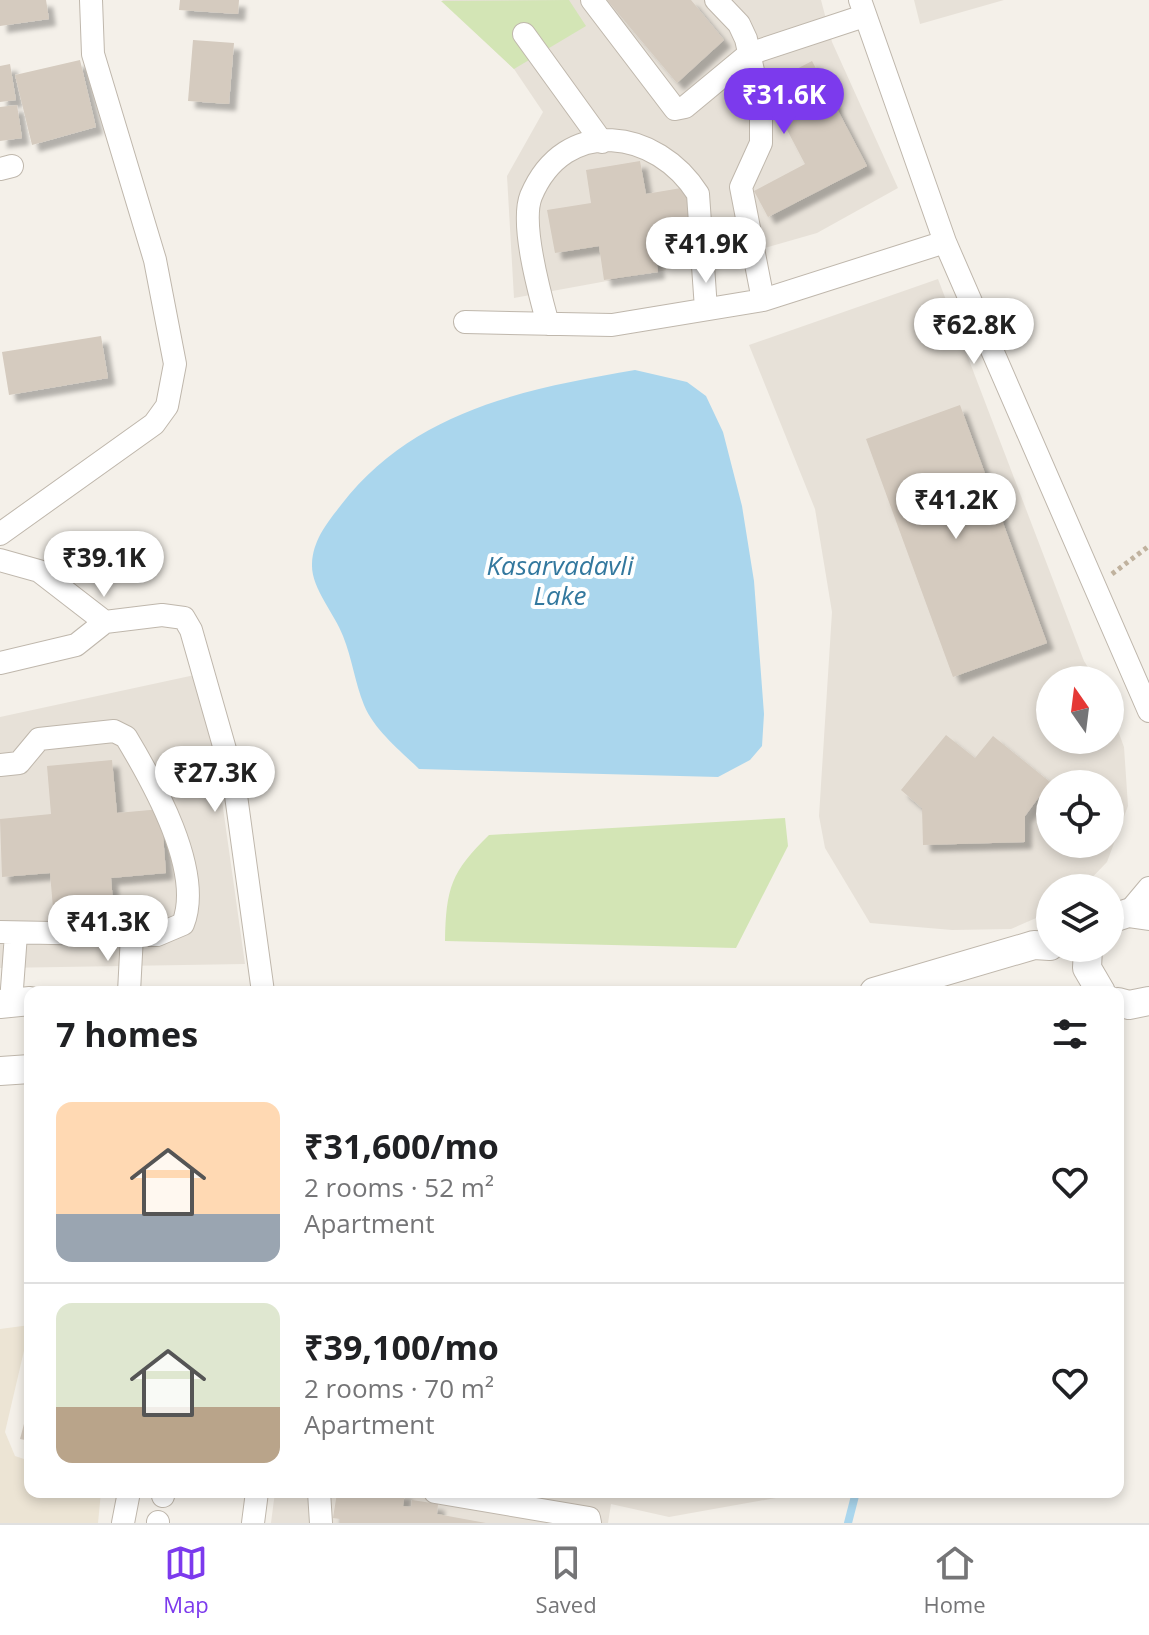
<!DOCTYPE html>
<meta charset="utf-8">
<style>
body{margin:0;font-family:"Open Sans",sans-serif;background:#f2f2f2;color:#202124;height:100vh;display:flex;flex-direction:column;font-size:30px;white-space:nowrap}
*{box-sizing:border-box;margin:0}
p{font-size:26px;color:#757577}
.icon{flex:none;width:44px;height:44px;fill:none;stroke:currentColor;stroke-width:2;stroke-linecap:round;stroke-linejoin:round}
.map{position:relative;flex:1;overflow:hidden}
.details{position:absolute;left:24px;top:986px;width:1100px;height:512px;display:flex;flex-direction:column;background:#fff;border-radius:16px;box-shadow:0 4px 12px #0003}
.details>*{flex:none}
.needle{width:52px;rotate:346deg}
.buttons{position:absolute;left:1036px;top:666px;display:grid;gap:16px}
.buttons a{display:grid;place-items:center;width:88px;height:88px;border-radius:50%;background:#fff;box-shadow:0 4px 12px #0003;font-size:40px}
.price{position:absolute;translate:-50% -68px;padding:0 18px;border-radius:28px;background:#fff;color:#222;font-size:26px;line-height:52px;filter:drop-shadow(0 2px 4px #0008)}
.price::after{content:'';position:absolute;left:50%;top:48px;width:24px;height:18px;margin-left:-12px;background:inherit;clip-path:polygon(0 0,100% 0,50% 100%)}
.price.on{background:#7c3aed;color:#fff}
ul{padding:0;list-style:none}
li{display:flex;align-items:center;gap:24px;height:200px;padding:0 32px}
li+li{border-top:2px solid #e0e0e0}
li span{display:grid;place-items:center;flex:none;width:224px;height:160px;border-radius:16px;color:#555}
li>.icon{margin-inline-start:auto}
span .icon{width:96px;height:96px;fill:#fffc;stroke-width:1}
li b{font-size:34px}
h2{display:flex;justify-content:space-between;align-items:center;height:96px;padding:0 32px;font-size:34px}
.tab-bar{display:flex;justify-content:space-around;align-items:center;height:112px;border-top:2px solid #e0e0e0;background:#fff;font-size:22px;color:#757577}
.tab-bar a{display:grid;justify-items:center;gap:4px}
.tab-bar .on{color:#7c3aed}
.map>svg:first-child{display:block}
.residential{fill:#e7e1d8;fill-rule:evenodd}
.education{fill:#ece4d4}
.green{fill:#d3e5b5}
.water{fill:#aad6ed}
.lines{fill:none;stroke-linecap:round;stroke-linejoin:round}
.stream{stroke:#aad6ed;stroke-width:8}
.building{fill:#d5cbbf;filter:url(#shadow)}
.minor-casing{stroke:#bfb7ac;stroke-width:24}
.tertiary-casing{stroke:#bfb7ac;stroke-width:30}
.path{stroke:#c0b29e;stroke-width:5;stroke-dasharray:4 4;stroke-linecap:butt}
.minor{stroke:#fff;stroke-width:22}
.tertiary{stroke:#fff;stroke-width:28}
.labels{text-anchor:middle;stroke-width:8;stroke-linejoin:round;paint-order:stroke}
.water-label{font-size:26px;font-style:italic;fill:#33789e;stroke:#fff}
</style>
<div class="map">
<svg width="1149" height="1523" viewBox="0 0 1149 1523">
<defs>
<filter id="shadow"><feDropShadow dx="7" dy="7" stdDeviation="2" flood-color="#0004"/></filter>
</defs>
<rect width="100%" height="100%" fill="#f4f0e9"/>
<path class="residential" d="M821,0L832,42L898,188L817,233L722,260L514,298L507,176L543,112L514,69L442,0Z
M914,0H1004L920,24Z
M938,279L1084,661L1096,680H1050V740H1110V709L1124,747L1128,806L1107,862L1082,888H1050V912L1011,929L952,930L870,923L825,848L819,816L832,612L815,509L749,345ZM1050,784H1110V844H1050Z
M204,673L245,964L0,968V717Z
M275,1492H809L669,1517L611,1504L608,1523H271Z"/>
<path class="education" d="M30,1325L5,1432L15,1456L30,1461V1492H101L98,1523H0V1329Z"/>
<path class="green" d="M569,0L586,26L514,69L441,1Z
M785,818L788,846L736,948L445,941C446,888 451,872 489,835Z"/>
<path class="water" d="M635,370L687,382L706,396L723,432L742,506L754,581L764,714L762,746L750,760L718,777L419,769C400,750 375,731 364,705C355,683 352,658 343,636C335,614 311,588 312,564C313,540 327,523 341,505C413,411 524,389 635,370Z"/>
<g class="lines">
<path class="stream" d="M848,1523L856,1492"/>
</g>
<path class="building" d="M0,0H46L49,19L0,26Z
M180,0H239L238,14L179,10Z
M607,0H691L724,40L677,83Z
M193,40L234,43L229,104L188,101Z
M80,60L96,127L32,145L15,75Z
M812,61L867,166L768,217L754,191L805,164L764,86Z
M10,64L16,100L0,102V66Z
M17,105L22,138L0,141V107Z
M640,161L646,194L687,187L694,231L653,238L658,272L604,280L599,246L555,253L547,210L591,203L586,170Z
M101,336L108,378L9,395L2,352Z
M960,405L1047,643L953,677L866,439Z
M946,735L975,758L993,736L1050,782L1025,816V842L923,845L922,808L901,790Z
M112,760L117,813L161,809L166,873L111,878L115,925L55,931L50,873L2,877L0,819L51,814L47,766Z
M29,1405H30V1441L20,1439Z
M342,1492H405L403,1506L411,1507L412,1500L438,1504L437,1514L486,1523H340V1519L333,1518L337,1493Z"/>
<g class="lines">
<defs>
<path id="minor" d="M592,0L675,109L685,107L749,54L864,16
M716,0L739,24L746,39L761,107V143L741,187L763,300
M860,0L945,242L1149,711
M524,34L602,142
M0,169L12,166
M465,322L612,325L763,300L945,242
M548,324C540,295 520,224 531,196C565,115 657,129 698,194L706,309
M0,534L154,424L167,406L175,364L155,260L93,54L91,0
M0,560L39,571L105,622
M0,663L76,645L105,622L162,615L184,618L191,630L234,781L263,992
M0,765L19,763L39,739L114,731L126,737C153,782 204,871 183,924L157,935L0,932
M1128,913L1149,888
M129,992L132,935
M11,1002L16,934
M319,1492L321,1523
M435,1492L589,1518L590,1523
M163,1496L164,1492
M123,1523L129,1492
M158,1523V1522
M253,1523L257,1492"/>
<path id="tertiary" d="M1110,919L1128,913L1149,916
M1088,948L1087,968L1101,992
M874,992L1034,945L1050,946
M1118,1002L1129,1005L1149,1001
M0,1004L30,1001
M0,1071L30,1069"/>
</defs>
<use href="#minor" class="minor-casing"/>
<use href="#tertiary" class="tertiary-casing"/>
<path class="path" d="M1112,574L1149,546"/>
<use href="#minor" class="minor"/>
<use href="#tertiary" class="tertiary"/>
</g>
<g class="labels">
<g class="water-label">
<text x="560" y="575">Kasarvadavli<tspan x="560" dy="30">Lake</tspan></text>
</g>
</g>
</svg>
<div class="buttons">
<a><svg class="needle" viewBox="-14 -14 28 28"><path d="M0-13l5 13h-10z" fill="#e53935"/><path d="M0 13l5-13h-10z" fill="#757577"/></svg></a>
<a><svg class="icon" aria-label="locate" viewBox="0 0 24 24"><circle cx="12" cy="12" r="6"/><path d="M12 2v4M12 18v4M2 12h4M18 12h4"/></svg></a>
<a><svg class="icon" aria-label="layers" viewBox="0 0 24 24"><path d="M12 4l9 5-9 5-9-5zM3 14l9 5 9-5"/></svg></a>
</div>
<b class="price on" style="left:784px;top:136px">₹31.6K</b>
<b class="price" style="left:706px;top:285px">₹41.9K</b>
<b class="price" style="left:974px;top:366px">₹62.8K</b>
<b class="price" style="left:956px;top:541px">₹41.2K</b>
<b class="price" style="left:104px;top:599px">₹39.1K</b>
<b class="price" style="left:215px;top:814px">₹27.3K</b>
<b class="price" style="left:108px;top:963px">₹41.3K</b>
<section class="details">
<h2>7 homes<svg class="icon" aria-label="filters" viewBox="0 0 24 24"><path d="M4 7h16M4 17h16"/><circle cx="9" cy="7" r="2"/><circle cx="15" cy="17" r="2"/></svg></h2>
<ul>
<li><span style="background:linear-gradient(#ffd9b3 70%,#9aa5b1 0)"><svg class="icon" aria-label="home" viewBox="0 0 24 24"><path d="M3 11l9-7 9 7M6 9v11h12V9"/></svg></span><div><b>₹31,600/mo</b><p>2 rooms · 52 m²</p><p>Apartment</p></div><svg class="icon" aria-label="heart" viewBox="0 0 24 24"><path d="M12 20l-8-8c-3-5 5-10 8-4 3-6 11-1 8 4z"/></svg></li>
<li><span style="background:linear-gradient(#dfe7d0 65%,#b9a48a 0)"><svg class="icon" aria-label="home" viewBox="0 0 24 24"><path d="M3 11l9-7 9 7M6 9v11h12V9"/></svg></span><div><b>₹39,100/mo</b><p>2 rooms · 70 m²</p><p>Apartment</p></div><svg class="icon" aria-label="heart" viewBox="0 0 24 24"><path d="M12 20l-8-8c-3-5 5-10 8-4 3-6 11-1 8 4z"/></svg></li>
</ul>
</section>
</div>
<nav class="tab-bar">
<a class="on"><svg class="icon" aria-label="map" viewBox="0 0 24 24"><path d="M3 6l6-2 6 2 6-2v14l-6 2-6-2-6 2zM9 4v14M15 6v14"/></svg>Map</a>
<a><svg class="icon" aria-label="saved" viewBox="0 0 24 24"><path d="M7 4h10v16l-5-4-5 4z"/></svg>Saved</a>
<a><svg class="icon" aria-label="home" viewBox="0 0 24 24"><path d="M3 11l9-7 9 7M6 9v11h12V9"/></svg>Home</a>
</nav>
